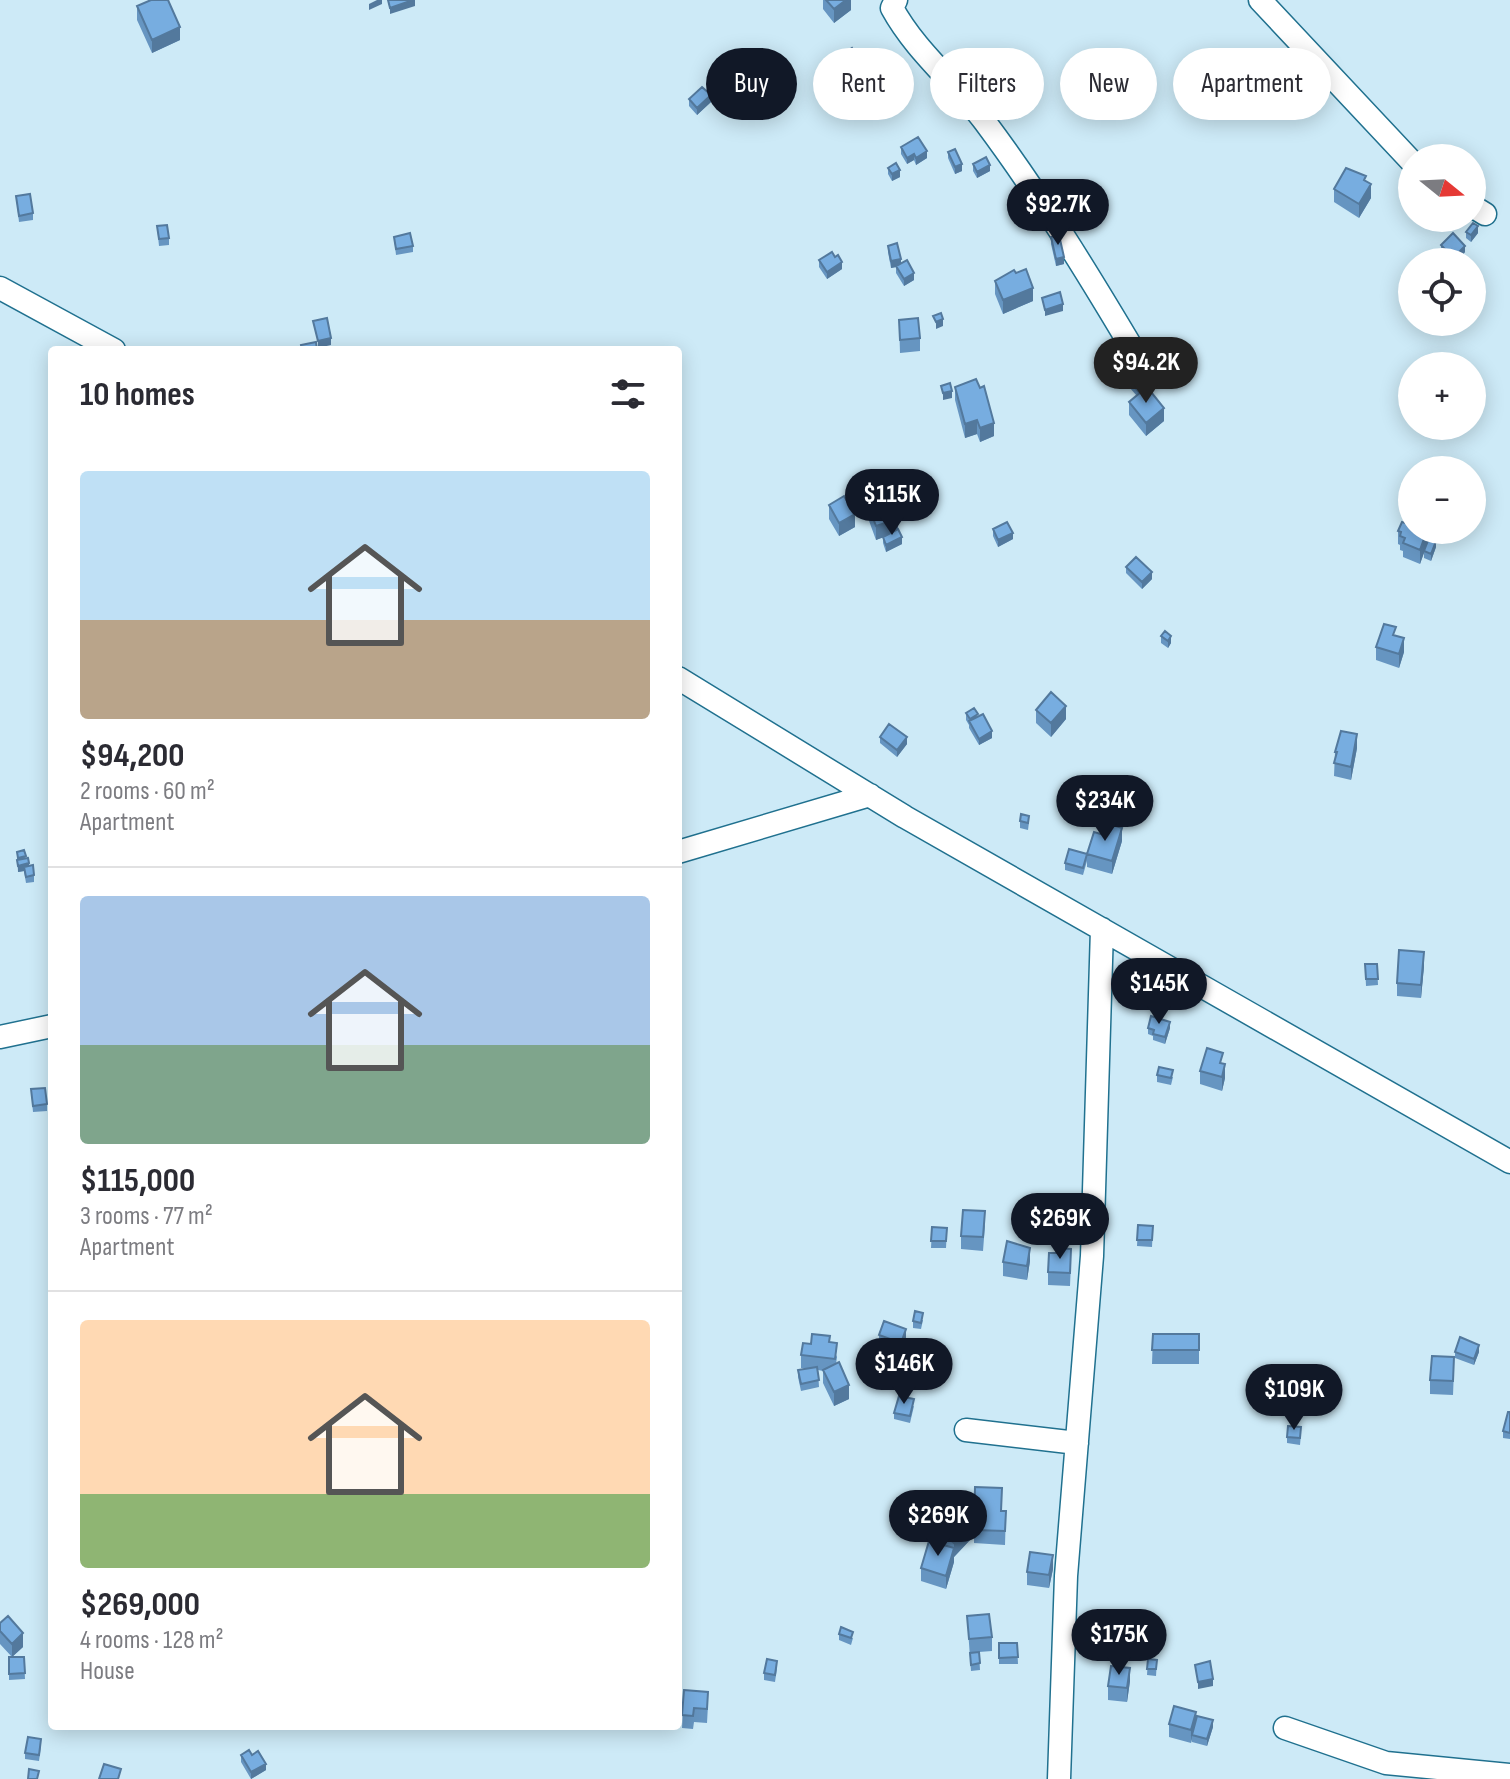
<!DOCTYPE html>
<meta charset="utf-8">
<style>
body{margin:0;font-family:"Sofia Sans Condensed",sans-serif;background:#f2f2f3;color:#2b2b33;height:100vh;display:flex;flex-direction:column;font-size:30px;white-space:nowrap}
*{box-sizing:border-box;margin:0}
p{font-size:26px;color:#7c7c81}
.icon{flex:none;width:44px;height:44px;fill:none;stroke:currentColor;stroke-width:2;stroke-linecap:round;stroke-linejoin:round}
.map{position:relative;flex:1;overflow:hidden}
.details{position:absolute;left:48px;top:346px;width:634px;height:1384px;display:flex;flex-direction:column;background:#fff;border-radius:8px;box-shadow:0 4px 20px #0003}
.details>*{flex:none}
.banner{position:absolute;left:706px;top:48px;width:684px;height:72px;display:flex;gap:16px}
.needle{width:52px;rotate:108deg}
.fabs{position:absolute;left:1398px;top:144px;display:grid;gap:16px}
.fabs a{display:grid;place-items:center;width:88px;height:88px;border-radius:50%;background:#fff;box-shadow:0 4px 20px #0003;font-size:40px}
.price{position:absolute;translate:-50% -68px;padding:0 18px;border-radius:28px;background:#111827;color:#fff;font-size:26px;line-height:52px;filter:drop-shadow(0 2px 4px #0008)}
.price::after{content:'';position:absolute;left:50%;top:48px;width:24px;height:18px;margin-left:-12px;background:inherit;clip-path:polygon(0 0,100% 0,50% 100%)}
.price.current{background:#222;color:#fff}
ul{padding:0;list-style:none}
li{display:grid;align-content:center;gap:16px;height:424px;padding:0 32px}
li+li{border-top:2px solid #e1e1e2}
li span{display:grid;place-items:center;height:248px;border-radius:8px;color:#555}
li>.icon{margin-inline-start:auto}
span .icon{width:144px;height:144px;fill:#fffc;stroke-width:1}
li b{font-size:34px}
h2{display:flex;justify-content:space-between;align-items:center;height:96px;padding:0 32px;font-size:34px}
.pill{padding:0 28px;border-radius:36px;background:#fff;box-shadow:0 4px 20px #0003;font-size:28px;line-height:72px}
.pill.current{background:#111827;color:#fff}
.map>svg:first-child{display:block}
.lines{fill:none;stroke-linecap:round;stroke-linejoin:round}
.minor-casing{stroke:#20718f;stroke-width:25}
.minor{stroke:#fff;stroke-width:22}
.wall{fill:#6695c1}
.shaded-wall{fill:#53799d}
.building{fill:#77ade0;stroke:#53799d;stroke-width:2}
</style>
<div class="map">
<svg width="1510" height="1779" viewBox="0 0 1510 1779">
<rect width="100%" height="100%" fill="#cdeaf7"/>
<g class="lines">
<defs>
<path id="minor" d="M896,0L892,8C916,52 955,82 985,122C1041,197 1090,277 1138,358
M1260,0L1412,162
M1472,206L1485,214
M0,288L114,350
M678,678L905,817L1510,1162
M678,852L870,795
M0,1037L52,1026
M966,1430L1077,1443
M1285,1728L1386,1763L1510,1775
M1059,1779L1066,1576L1092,1256L1102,929"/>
</defs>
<use href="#minor" class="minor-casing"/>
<use href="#minor" class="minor"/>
</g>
<path class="wall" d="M823,0H851V10L834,23L823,9Z
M137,6L180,40L152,53L137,20Z
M841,56L858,63L847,71L841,62Z
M1256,77L1278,84L1263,94L1256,83Z
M717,80L745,99L725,109L717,94Z
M769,81L792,95L778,103L769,87Z
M854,91L887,103L867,120L854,104Z
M689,99L711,102L697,115L689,106Z
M901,147L927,158L916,165L914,160L907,164L901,154Z
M948,152L962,171L955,174L948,158Z
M973,164L990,171L977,178L973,171Z
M888,168L900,177L892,181L888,174Z
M1366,181L1371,198L1359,218L1334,202V189Z
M16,196L33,213V220L19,222Z
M157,226L169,238V245L159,246Z
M1466,232L1478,233L1471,242L1466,238Z
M394,237L413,246V252L396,255Z
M1051,237L1064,264L1056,266L1051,244Z
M1441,245L1465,252L1456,262H1451L1441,252Z
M888,246L914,280L904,286L896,273V267L891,268L888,252Z
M819,260L842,269L827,279L819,267Z
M1016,273L1033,301L1003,314L995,294V281Z
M899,320L920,338V351L900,353Z
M1129,380L1151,387L1149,389L1164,421L1146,436L1129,415V402L1137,396L1129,387Z
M955,387L994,436L980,442L977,434L965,438L955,400Z
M829,505L855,527L839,536L829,519Z
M868,505L898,530L902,544L886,552L883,543V537L876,540L868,518Z
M993,529L1013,539L998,547L993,536Z
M1398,531L1428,541L1436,547L1431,561L1424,558V552L1420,564L1403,557V551L1400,550V545L1398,544Z
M1126,567L1152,579L1142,589L1126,573Z
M1161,636L1171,643L1168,648L1161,643Z
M1396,636L1404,652L1399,668L1376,660V647Z
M1036,710L1066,719L1051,737L1036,723Z
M966,713L978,717L992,738L979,745L969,728V725L966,720Z
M880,737L907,744L897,757L880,743Z
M1357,748L1351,780L1334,776L1335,752Z
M1020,821L1029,822L1028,830L1020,828Z
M1122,841L1112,874L1087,867V861L1083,875L1065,870V863Z
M17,852L26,858L34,875V882L26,883L24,871L18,872Z
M1365,964H1377L1378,985L1366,986Z
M1424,966L1421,998L1397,996V983Z
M1148,1028H1170L1165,1044L1153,1040V1036L1148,1034Z
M1223,1064L1225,1078L1222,1091L1200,1084V1071Z
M1157,1075L1173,1077L1171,1085L1157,1082Z
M31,1089L47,1104V1111L33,1112Z
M1084,1215L1082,1240L1070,1239L1071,1221H1073Z
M985,1225L983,1251L961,1249V1236Z
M1138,1225L1153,1226L1152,1247L1137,1246Z
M932,1227L947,1228L946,1248H931Z
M1030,1261L1027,1280L1003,1276V1262Z
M1071,1262L1070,1286L1048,1285V1272Z
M923,1320L921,1329L913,1328V1321Z
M1153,1334H1199V1364H1152Z
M879,1335L906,1342L901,1356L879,1349Z
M830,1342L837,1357L836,1364L849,1399L834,1406L823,1383V1371L818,1370L819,1387L801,1391L798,1377V1370L808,1369L801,1368V1355L811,1344Z
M1455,1352H1479L1474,1365L1455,1358Z
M1454,1370L1453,1395L1430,1394V1380Z
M914,1406L910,1423L894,1419V1413Z
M1510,1412V1439L1503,1438V1431Z
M1301,1434L1300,1445L1287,1443V1437Z
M975,1487L1001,1511H1006L1005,1545L974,1543Z
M941,1532L970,1540L954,1557V1562L946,1589L921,1581V1568L941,1544Z
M1053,1569L1049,1588L1027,1585V1572Z
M967,1616L992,1637V1651L979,1652L980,1670L971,1671Z
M0,1623L23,1647L12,1657H24L25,1679L9,1680V1657H12L0,1644Z
M839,1634L853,1638L851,1645L839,1640Z
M999,1643H1017L1018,1664H999Z
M1148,1659L1157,1660L1156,1676L1147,1675Z
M777,1668L775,1682L764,1680V1673Z
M1130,1681L1127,1702L1108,1700V1686Z
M684,1690L708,1705L707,1723L694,1722L693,1729L682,1728Z
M1196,1722L1213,1727L1207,1746L1192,1742V1739L1191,1743L1169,1737V1724Z
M41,1746L39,1761L25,1759V1753Z
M241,1755H252L266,1770L251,1779L241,1762Z"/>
<path class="shaded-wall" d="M377,0H382V4L369,10V4Z
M413,0H415V6L390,14V8Z
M846,0H851V10L834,23V9Z
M180,27V40L152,53V40Z
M858,57V63L847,71V65Z
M1278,78V84L1263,94V88Z
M745,86V99L725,109V96Z
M792,89V95L778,103V97Z
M887,90V103L867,120V107Z
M711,95V102L697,115V108Z
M927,151V158L916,165V158Z
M914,154V160L907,164V158Z
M962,164V171L955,174V167Z
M990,165V171L977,178V172Z
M900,170V177L892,181V174Z
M1371,184V198L1359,218V204Z
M1478,226V233L1471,242V235Z
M1465,246V252L1456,262H1453V258Z
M1064,257V264L1056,266V259Z
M901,259V266L891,268V261Z
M842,262V269L827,279V272Z
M914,273V280L904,286V279Z
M1033,288V301L1003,314V300Z
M1063,304V311L1045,316V310Z
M943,319V326L936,329V322Z
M331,338V345L318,348V341Z
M1151,380V387L1138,398V391Z
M952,391V398L943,400V393Z
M1164,408V421L1146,436V423Z
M977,420V434L965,438V424Z
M994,423V436L980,442V428Z
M855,514V527L839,536V523Z
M898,519V532L876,540V526Z
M1428,530V542L1420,564V550Z
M1013,533V539L998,547V540Z
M902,537V544L886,552V545Z
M1436,541V547L1431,561V554Z
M1152,572V579L1142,589V582Z
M1171,636V643L1168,648V641Z
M1404,638V652L1399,668V654Z
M1066,706V719L1051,737V723Z
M992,731V738L979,745V739Z
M1357,734V748L1351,780V767Z
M907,737V744L897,757V750Z
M1122,828V841L1112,874V861Z
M29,863V870L24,867V871L18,872V866Z
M1424,952V966L1421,998V985Z
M1170,1022V1028L1165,1044V1037Z
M1225,1064V1078L1222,1091V1077Z
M1030,1248V1261L1027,1280V1266Z
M906,1329V1342L901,1356V1343Z
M1479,1345V1352L1474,1365V1359Z
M849,1385V1399L834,1406V1392Z
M970,1526V1540L954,1557V1562L946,1589V1576L954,1548V1543Z
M1053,1555V1569L1049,1588V1575Z
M23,1633V1647L12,1657V1644Z
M1130,1668V1681L1127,1702V1688Z
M1213,1679V1686L1198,1689V1682Z
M1196,1712V1725L1192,1735L1191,1743V1730Z
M1213,1720V1727L1207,1746V1739Z
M266,1764V1770L251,1779V1772Z"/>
<path class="building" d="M151,0H168L180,27L152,40L137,6Z
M388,0H413L390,8Z
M826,0H846L834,9Z
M852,48L858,57L847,65L841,56Z
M1270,66L1278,78L1263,88L1256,77Z
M737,70L745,86L725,96L717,80Z
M782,73L792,89L778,97L769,81Z
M873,74L887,90L867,107L854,91Z
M702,87L711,95L697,108L689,99Z
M918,137L927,151L916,158L914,154L907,158L901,147Z
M955,149L962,164L955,167L948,152Z
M986,157L990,165L977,172L973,164Z
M896,163L900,170L892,174L888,168Z
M1346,168L1366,176L1364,180L1371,184L1359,204L1334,189Z
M30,194L33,213L19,216L16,196Z
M1473,223L1478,226L1471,235L1466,232Z
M167,225L169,238L159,239L157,226Z
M410,233L413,246L396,249L394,237Z
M1453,233L1465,246L1453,258L1441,245Z
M1059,235L1064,257L1056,259L1051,237Z
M897,243L901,259L891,261L888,246Z
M832,252L835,257L838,255L842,262L827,272L819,260Z
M907,260L914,273L904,279L896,266Z
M1026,269L1033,288L1003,300L995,281L1014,270L1016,273Z
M1060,292L1063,304L1045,310L1042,298Z
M941,313L943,319L936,322L933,316Z
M327,318L331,338L318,341L313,321Z
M918,318L920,338L900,340L899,320Z
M316,342L317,350H302L301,345Z
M1143,369L1151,380L1138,391L1129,380Z
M976,379L980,388L984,386L994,423L980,428L977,420L965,424L955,387Z
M950,383L952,391L943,393L941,386Z
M1147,387L1164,408L1146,423L1129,402Z
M844,496L855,514L839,523L829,505Z
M891,497L898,519L876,526L868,505Z
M1410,521L1412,522V530H1427L1420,550L1403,543L1405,538L1400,536L1401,532L1398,531L1402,522L1409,524Z
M1007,522L1013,533L998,540L993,529Z
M898,529L902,537L886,545L883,537Z
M1429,538L1436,541L1431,554L1424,551Z
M1136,557L1152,572L1142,582L1126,567Z
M1384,624L1396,627L1393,635L1404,638L1399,654L1376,647Z
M1165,631L1171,636L1168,641L1161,636Z
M1051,692L1066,706L1051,723L1036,710Z
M974,708L978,714L970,719L966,713Z
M983,714L992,731L979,739L969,721Z
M889,724L907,737L897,750L880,737Z
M1341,731L1357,734L1351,767L1334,763L1337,752H1335Z
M1021,814L1029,816L1028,823L1020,821Z
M1107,823L1122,828L1112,861L1087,854L1094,832L1104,835Z
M1069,849L1087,854L1083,868L1065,863Z
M24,850L26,856L18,858L17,852Z
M28,858L29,863L18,866L17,860Z
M33,865L34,875L26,877L24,867Z
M1399,950L1424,952L1421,985L1397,983Z
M1365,964H1377L1378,979H1366Z
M1151,1016L1170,1022L1165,1037L1153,1034L1154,1030L1148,1028Z
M1207,1048L1223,1053L1220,1063L1225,1064L1222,1077L1200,1071Z
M1159,1067L1173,1070L1171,1078L1157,1075Z
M45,1088L47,1104L33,1106L31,1089Z
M963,1210L985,1211L983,1237L961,1236Z
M1074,1214L1084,1215L1082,1233L1070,1232L1071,1221H1073Z
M1138,1225L1153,1226L1152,1240H1137Z
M932,1227L947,1228L946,1241H931Z
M1007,1241L1030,1248L1027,1266L1003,1262Z
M1058,1248L1071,1249L1070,1273L1048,1272L1049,1253H1058Z
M915,1311L923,1313L921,1323L913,1321Z
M884,1321L906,1329L901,1343L879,1335Z
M812,1334L830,1336L829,1342L837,1343L835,1359L801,1355L803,1343L811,1344Z
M1153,1334H1199V1350H1152Z
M1460,1337L1479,1345L1474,1359L1455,1352Z
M1432,1356L1454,1357L1453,1381L1430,1380Z
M839,1362L849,1385L834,1392L823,1370Z
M817,1367L819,1380L801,1384L798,1370Z
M899,1396L914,1399L910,1416L894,1413Z
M1508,1412H1510V1433L1503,1431Z
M1288,1426L1301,1427L1300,1438L1287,1437Z
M975,1487L1002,1488L1001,1511H1006L1005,1531L974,1530Z
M956,1514L970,1526L954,1543L941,1532Z
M929,1541L954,1548L946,1576L921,1568Z
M1030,1552L1053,1555L1049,1575L1027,1572Z
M989,1614L992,1637L969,1639L967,1616Z
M8,1616L23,1633L12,1644L0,1631V1623Z
M841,1627L853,1632L851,1638L839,1634Z
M999,1643H1017L1018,1657L999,1658Z
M979,1652L980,1663L971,1665L970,1653Z
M9,1657H24L25,1673L9,1674Z
M767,1659L777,1661L775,1675L764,1673Z
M1148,1659L1157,1660L1156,1669H1147Z
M1210,1661L1213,1679L1198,1682L1195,1665Z
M1111,1666L1130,1668L1127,1688L1108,1686Z
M684,1690L708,1692L707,1709L694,1708L693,1716L682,1715Z
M1174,1706L1196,1712L1191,1730L1169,1724Z
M1197,1716L1213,1720L1207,1739L1192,1735Z
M28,1737L41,1739L39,1755L25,1753Z
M249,1750L252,1755L258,1751L266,1764L251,1772L241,1755Z
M104,1764L121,1769L118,1779H99Z
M29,1769L39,1771L37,1779H28Z"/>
</svg>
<div class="fabs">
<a><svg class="needle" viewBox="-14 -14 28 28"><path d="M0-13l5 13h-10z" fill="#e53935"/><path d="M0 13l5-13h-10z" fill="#7c7c81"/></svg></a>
<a><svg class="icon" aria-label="locate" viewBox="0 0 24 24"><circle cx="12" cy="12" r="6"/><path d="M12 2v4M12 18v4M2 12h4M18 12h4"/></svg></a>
<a>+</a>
<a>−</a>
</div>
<b class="price" style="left:1058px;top:247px">$92.7K</b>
<b class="price current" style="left:1146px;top:405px">$94.2K</b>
<b class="price" style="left:892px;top:537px">$115K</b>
<b class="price" style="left:1105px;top:843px">$234K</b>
<b class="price" style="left:1159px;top:1026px">$145K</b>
<b class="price" style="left:1060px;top:1261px">$269K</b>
<b class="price" style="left:904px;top:1406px">$146K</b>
<b class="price" style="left:1294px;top:1432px">$109K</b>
<b class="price" style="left:938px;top:1558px">$269K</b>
<b class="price" style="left:1119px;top:1677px">$175K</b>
<div class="banner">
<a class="pill current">Buy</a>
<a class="pill">Rent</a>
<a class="pill">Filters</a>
<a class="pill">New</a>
<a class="pill">Apartment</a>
</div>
<section class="details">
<h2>10 homes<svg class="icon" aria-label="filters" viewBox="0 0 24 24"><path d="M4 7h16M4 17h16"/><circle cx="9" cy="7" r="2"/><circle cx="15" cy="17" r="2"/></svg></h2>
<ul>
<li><span style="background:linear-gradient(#bfe0f5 60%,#b9a48a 0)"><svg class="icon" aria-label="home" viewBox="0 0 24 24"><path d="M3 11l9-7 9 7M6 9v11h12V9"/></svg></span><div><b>$94,200</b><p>2 rooms · 60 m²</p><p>Apartment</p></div></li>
<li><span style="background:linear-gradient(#a9c7e8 60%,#7fa58c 0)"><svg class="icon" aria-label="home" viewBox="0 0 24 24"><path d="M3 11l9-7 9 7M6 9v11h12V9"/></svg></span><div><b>$115,000</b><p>3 rooms · 77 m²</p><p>Apartment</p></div></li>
<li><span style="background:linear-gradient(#ffd9b3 70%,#8fb573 0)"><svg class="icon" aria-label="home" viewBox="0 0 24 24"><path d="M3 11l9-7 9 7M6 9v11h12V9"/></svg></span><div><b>$269,000</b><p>4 rooms · 128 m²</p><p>House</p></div></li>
</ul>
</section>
</div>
